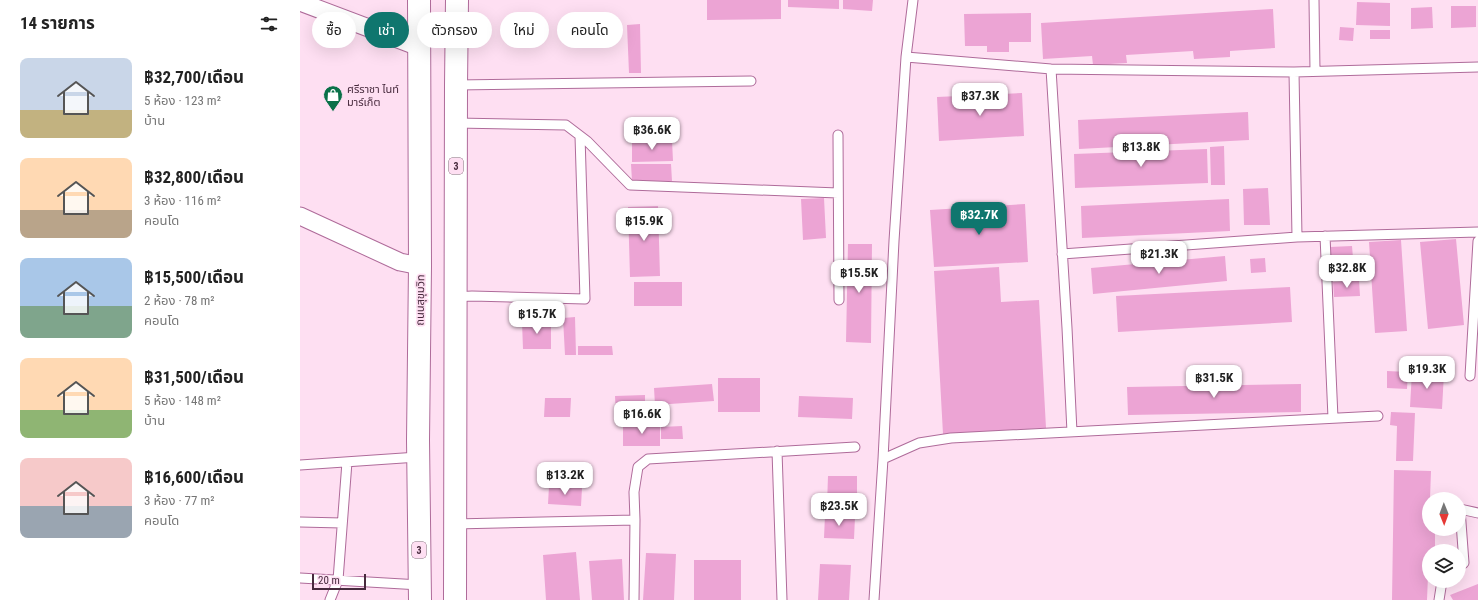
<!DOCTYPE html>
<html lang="th">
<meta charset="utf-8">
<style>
body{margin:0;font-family:"Roboto Condensed","Noto Sans Thai",sans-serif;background:#f6f6f6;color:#222;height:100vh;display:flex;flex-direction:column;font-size:15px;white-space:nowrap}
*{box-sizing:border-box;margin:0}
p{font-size:13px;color:#767676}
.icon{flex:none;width:22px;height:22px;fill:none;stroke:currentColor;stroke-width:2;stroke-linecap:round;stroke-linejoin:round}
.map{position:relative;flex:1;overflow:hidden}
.sheet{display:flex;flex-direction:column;background:#fff;width:300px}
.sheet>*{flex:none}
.banner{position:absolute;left:12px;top:12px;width:380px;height:36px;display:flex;gap:8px}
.needle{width:26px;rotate:179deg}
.tools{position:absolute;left:1122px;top:492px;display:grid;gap:8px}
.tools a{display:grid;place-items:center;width:44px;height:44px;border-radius:50%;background:#fff;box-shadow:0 4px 16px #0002;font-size:20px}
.scale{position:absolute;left:12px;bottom:10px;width:54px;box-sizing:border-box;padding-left:4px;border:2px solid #472a3d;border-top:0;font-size:11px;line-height:14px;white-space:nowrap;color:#472a3d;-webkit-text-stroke:3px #fedff2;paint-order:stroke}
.price{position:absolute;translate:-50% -34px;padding:0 9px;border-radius:8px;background:#fff;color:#222;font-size:13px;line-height:26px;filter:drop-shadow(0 1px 2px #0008)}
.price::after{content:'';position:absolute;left:50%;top:24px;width:12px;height:9px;margin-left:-6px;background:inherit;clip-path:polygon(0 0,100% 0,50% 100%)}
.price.selected{background:#0f766e;color:#fff}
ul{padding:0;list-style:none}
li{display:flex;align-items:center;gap:12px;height:100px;padding:0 20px}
li span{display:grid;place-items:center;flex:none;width:112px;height:80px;border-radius:8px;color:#555}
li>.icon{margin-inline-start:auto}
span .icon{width:48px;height:48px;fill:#fffc;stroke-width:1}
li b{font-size:17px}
h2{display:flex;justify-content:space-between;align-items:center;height:48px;padding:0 20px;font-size:17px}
.pill{padding:0 14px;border-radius:18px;background:#fff;box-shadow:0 4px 16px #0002;font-size:14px;line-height:36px}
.pill.selected{background:#0f766e;color:#fff}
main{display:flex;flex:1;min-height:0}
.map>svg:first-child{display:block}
.building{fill:#eca4d4}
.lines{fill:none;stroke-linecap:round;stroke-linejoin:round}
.service-casing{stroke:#af6b9a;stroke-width:11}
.minor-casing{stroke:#af6b9a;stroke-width:19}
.trunk-casing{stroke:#af6b9a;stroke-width:24}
.service{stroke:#fff;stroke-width:9}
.minor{stroke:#fff;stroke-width:17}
.trunk{stroke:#fff;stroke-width:22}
.labels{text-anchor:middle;stroke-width:3.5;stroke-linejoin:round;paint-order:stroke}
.shield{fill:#fedff2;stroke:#7e6073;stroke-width:1}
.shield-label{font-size:10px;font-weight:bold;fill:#472a3d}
.poi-label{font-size:11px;fill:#472a3d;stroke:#fedff2;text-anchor:start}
.street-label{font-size:11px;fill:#472a3d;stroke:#fedff2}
</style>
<main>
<section class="sheet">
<h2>14 รายการ<svg class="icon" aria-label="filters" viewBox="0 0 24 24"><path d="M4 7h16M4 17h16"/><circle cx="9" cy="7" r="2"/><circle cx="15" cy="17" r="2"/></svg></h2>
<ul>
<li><span style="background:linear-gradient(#c9d6e8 65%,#c2b280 0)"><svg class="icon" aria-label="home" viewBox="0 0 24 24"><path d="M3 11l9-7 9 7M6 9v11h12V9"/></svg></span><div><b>฿32,700/เดือน</b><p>5 ห้อง · 123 m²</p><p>บ้าน</p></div></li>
<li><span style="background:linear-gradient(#ffd9b3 65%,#b9a48a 0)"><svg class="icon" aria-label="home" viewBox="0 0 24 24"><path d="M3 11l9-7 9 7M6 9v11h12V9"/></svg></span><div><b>฿32,800/เดือน</b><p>3 ห้อง · 116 m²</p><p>คอนโด</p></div></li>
<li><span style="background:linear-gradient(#a9c7e8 60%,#7fa58c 0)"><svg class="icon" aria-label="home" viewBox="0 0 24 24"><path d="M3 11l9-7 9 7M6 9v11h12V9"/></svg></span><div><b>฿15,500/เดือน</b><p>2 ห้อง · 78 m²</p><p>คอนโด</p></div></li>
<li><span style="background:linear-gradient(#ffd9b3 65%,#8fb573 0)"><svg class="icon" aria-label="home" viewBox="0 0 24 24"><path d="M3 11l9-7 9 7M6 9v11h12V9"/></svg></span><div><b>฿31,500/เดือน</b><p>5 ห้อง · 148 m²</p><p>บ้าน</p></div></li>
<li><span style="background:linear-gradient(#f6c9c9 60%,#9aa5b1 0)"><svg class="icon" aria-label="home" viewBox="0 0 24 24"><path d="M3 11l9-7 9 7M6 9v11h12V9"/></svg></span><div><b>฿16,600/เดือน</b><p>3 ห้อง · 77 m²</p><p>คอนโด</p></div></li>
</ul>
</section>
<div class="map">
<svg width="1178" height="600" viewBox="0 0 1178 600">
<rect width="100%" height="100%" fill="#fedff2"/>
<path class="building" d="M407,0H481V19L407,20Z
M488,0H539V9L488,7Z
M543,0H573L572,11L543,9Z
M1057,2L1090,3V26L1056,25Z
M1151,6H1176V27L1151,28Z
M1132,7L1133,28L1111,29V8Z
M973,9L975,48L930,51V57L894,59L893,51L826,55L827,63L793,65L792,56L743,59L741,23Z
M731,13V42H709V52H687V46H665L664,14Z
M284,14H303L304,28H285Z
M340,24L341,73H329L327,25Z
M1040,27L1054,28L1053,41L1039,40Z
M1070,30H1090V39H1070Z
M722,93L724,136L639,141L637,97Z
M948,112L949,140L779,149L778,120Z
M372,140L373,161L332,162V141Z
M924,146L925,185H911L910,147Z
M907,149L908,183L775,188L774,154Z
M331,164H371L372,181H332Z
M968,188L970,225H944L943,189Z
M524,198L526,238L503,240L501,199Z
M929,199L930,231L782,238L781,206Z
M725,204L728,262L634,267L630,210Z
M358,206L360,276L330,277L328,207Z
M1156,239L1164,325L1128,329L1120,242Z
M1101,240L1107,331L1075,333L1069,242Z
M548,244H572L571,343L546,342Z
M1052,246L1053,258H1031L1030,247Z
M925,256L927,281L793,294L791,268Z
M965,258L966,272L951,273L950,259Z
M1058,259L1059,278L1032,279L1031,261Z
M699,267L701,302L739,300L746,428L643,434L634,271Z
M1059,280L1060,296L1034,297L1033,282Z
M334,282H382V306H334Z
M990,287L992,322L818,332L816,296Z
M275,317L276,355H265L263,318Z
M222,322H251V349H223Z
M278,346H312L313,355H278Z
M1087,371L1108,372L1107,389L1087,388Z
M1112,371L1144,373L1142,409L1110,407Z
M418,378H460V412H418Z
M412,384L414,401L355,405L354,388Z
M1001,384V412L828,415L827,387Z
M345,395V417H316L315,396Z
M499,396L553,398L552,419L498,417Z
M245,398H271L270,417H244Z
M1091,412L1115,413L1113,461H1096L1097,426L1090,425Z
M323,424H360V446H323Z
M382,426L383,439H361V427Z
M1094,470L1131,471L1130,499H1129V531H1135V551H1129L1127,600H1092Z
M528,476H557V505H527Z
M249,486L282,488L281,506L248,504Z
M525,515L555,517L554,539L524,538Z
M276,552L280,600H246L243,555Z
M346,553L376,554L374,600H343Z
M322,559L324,600H292L289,561Z
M394,560H441V600H394Z
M520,564L551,565L549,600H518Z
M1178,584V600H1153L1150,595Z"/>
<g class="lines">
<defs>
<path id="service" d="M1014,0L1015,71
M606,57L751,69L994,72L1178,67
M751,69L767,328L772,432
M994,72L997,237
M156,85L451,81
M156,123L266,125L287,141L330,185L538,193
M538,135L539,300
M1025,236L1033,418
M762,254L997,237L1178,232
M155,297L172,296L285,299L280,136
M1170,376L1178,241
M477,451L482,600
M583,459L619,443L651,438L1078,416
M0,465L118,457
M335,520L334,492L338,467L348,459L555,447
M0,522L42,523
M154,524L335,520L334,600
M1159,567L1164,563L1160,509L1178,513
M0,578L120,585
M30,600L38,580L47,462
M574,600L583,459L594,241L606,57L613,0
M1139,600L1142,581"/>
<path id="minor" d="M0,2L119,47
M0,216L100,262L120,266"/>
<path id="trunk" d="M119,0L120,266L118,440L120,600
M155,600L156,85L157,0"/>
</defs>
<use href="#service" class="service-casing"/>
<use href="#minor" class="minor-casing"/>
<use href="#trunk" class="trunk-casing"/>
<use href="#service" class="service"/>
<use href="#minor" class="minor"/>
<use href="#trunk" class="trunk"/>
</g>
<defs>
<symbol id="shop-pin" viewBox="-11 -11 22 30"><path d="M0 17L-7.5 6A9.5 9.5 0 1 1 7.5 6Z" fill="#0a7149" stroke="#fedff2"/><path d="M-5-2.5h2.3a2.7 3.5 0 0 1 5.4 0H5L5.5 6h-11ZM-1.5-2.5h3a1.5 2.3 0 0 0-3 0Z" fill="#fff"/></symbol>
</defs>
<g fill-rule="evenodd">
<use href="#shop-pin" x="22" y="84" width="22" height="30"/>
</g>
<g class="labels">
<g class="shield">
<rect x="149" y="158" width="14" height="16" rx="3"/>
<rect x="112" y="542" width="14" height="16" rx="3"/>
</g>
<g class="shield-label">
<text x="156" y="170">3</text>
<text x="119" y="554">3</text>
</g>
<g class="poi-label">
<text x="47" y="93">ศรีราชา ไนท์<tspan x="47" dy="13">มาร์เก็ต</tspan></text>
</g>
<g class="street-label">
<text transform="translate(120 300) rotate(-89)" y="4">ถนนสุขุมวิท</text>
</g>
</g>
</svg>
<div class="tools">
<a><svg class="needle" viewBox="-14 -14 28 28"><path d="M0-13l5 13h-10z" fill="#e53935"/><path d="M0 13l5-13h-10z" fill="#767676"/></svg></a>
<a><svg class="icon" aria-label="layers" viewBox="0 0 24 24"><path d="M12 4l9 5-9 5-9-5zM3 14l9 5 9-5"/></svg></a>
</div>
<div class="scale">20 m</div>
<b class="price" style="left:680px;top:117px">฿37.3K</b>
<b class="price" style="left:352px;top:151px">฿36.6K</b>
<b class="price" style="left:841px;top:168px">฿13.8K</b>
<b class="price selected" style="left:679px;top:236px">฿32.7K</b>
<b class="price" style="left:344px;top:242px">฿15.9K</b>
<b class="price" style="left:859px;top:275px">฿21.3K</b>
<b class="price" style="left:1047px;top:289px">฿32.8K</b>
<b class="price" style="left:559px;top:294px">฿15.5K</b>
<b class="price" style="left:237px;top:335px">฿15.7K</b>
<b class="price" style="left:1127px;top:390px">฿19.3K</b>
<b class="price" style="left:914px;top:399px">฿31.5K</b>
<b class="price" style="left:342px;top:435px">฿16.6K</b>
<b class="price" style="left:265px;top:496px">฿13.2K</b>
<b class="price" style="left:539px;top:527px">฿23.5K</b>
<div class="banner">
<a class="pill">ซื้อ</a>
<a class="pill selected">เช่า</a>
<a class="pill">ตัวกรอง</a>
<a class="pill">ใหม่</a>
<a class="pill">คอนโด</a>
</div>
</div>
</main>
